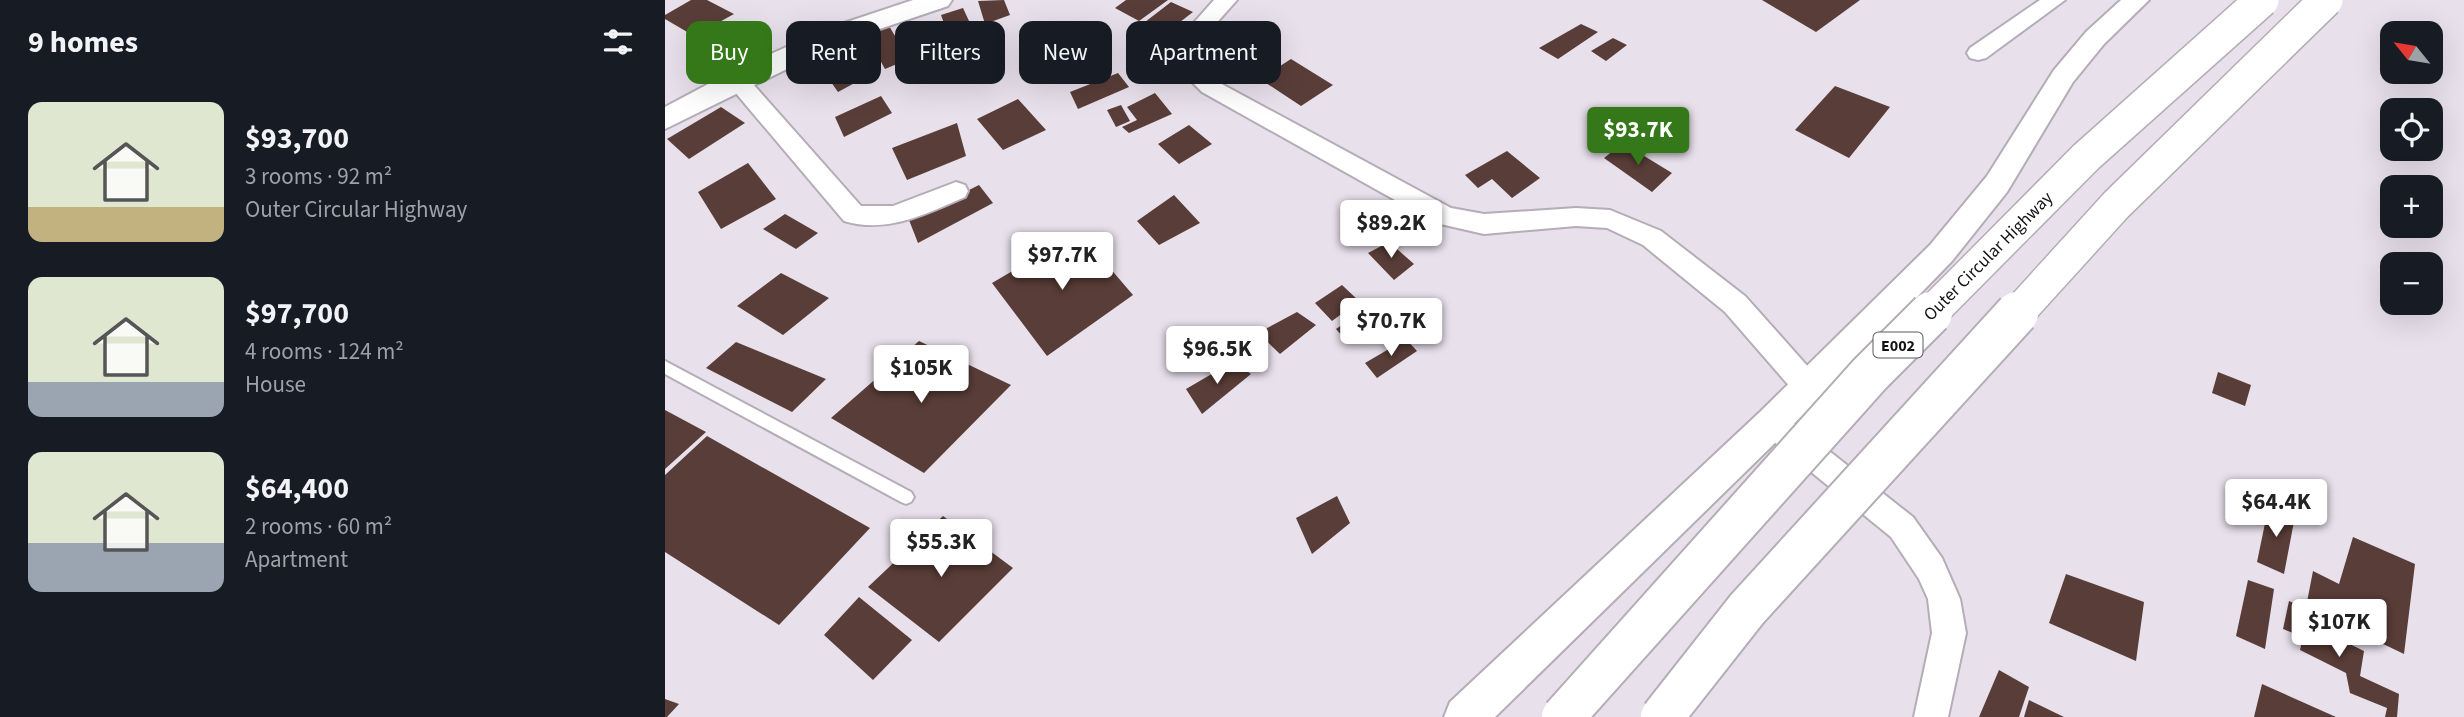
<!DOCTYPE html>
<meta charset="utf-8">
<style>
body{margin:0;font-family:"Source Sans 3",sans-serif;background:#242831;color:#f1f3f6;height:100vh;display:flex;flex-direction:column;font-size:26px;white-space:nowrap}
*{box-sizing:border-box;margin:0}
p{font-size:23px;color:#9ea1a6}
.icon{flex:none;width:38px;height:38px;fill:none;stroke:currentColor;stroke-width:2;stroke-linecap:round;stroke-linejoin:round}
.map{position:relative;flex:1;overflow:hidden}
.sheet{display:flex;flex-direction:column;background:#171b24;width:665px}
.sheet>*{flex:none}
.hud{position:absolute;left:21px;top:21px;width:665px;height:63px;display:flex;gap:14px}
.needle{width:46px;rotate:300deg}
.fabs{position:absolute;left:1715px;top:21px;display:grid;gap:14px}
.fabs a{display:grid;place-items:center;width:63px;height:63px;border-radius:14px;background:#171b24;box-shadow:0 7px 28px #0002;font-size:35px}
.price{position:absolute;translate:-50% -60px;padding:0 16px;border-radius:7px;background:#fff;color:#222;font-size:23px;line-height:46px;filter:drop-shadow(0 2px 4px #0008)}
.price::after{content:'';position:absolute;left:50%;top:42px;width:21px;height:16px;margin-left:-10px;background:inherit;clip-path:polygon(0 0,100% 0,50% 100%)}
.price.active{background:#347819;color:#fff}
ul{padding:0;list-style:none}
li{display:flex;align-items:center;gap:21px;height:175px;padding:0 28px}
li span{display:grid;place-items:center;flex:none;width:196px;height:140px;border-radius:14px;color:#555}
li>.icon{margin-inline-start:auto}
span .icon{width:84px;height:84px;fill:#fffc;stroke-width:1}
li b{font-size:30px}
h2{display:flex;justify-content:space-between;align-items:center;height:84px;padding:0 28px;font-size:30px}
.pill{padding:0 24px;border-radius:14px;background:#171b24;box-shadow:0 7px 28px #0002;font-size:24px;line-height:63px}
.pill.active{background:#347819;color:#fff}
main{display:flex;flex:1;min-height:0}
.map>svg:first-child{display:block}
.building{fill:#593d38}
.lines{fill:none;stroke-linecap:round;stroke-linejoin:round}
.service-casing{stroke:#b4acb6;stroke-width:4}
.minor-casing{stroke:#b4acb6;stroke-width:4}
.tertiary-casing{stroke:#b4acb6;stroke-width:4}
.service{fill:#fff;fill-rule:evenodd}
.minor{fill:#fff;fill-rule:evenodd}
.tertiary{fill:#fff;fill-rule:evenodd}
.motorway-bridge-far1-casing{stroke:#b4acb6;stroke-width:36;stroke-linecap:butt}
.motorway-bridge-casing{stroke:#b4acb6;stroke-width:46;stroke-linecap:butt}
.motorway-bridge-far1{stroke:#fff;stroke-width:33}
.motorway-bridge{stroke:#fff;stroke-width:42}
.labels{text-anchor:middle;stroke-width:7;stroke-linejoin:round;paint-order:stroke}
.shield{fill:#fff;stroke:#5b595c;stroke-width:2}
.shield-label{font-size:16px;font-weight:bold;fill:#151216}
.street-label{font-size:18px;fill:#151216;stroke:#fff}
</style>
<main>
<section class="sheet">
<h2>9 homes<svg class="icon" aria-label="filters" viewBox="0 0 24 24"><path d="M4 7h16M4 17h16"/><circle cx="9" cy="7" r="2"/><circle cx="15" cy="17" r="2"/></svg></h2>
<ul>
<li><span style="background:linear-gradient(#dfe7d0 75%,#c2b280 0)"><svg class="icon" aria-label="home" viewBox="0 0 24 24"><path d="M3 11l9-7 9 7M6 9v11h12V9"/></svg></span><div><b>$93,700</b><p>3 rooms · 92 m²</p><p>Outer Circular Highway</p></div></li>
<li><span style="background:linear-gradient(#dfe7d0 75%,#9aa5b1 0)"><svg class="icon" aria-label="home" viewBox="0 0 24 24"><path d="M3 11l9-7 9 7M6 9v11h12V9"/></svg></span><div><b>$97,700</b><p>4 rooms · 124 m²</p><p>House</p></div></li>
<li><span style="background:linear-gradient(#dfe7d0 65%,#9aa5b1 0)"><svg class="icon" aria-label="home" viewBox="0 0 24 24"><path d="M3 11l9-7 9 7M6 9v11h12V9"/></svg></span><div><b>$64,400</b><p>2 rooms · 60 m²</p><p>Apartment</p></div></li>
</ul>
</section>
<div class="map">
<svg width="1799" height="717" viewBox="0 0 1799 717">
<rect width="100%" height="100%" fill="#e8e0eb"/>
<path class="building" d="M26,0H42L69,14L29,36L0,19V15Z
M339,0L345,15L320,24L313,1Z
M461,0H503L474,21L450,8Z
M1097,0H1195L1151,32Z
M506,2L528,12L493,39L471,29Z
M298,8L310,34L286,43L276,15Z
M916,24L933,32L893,59L874,48Z
M224,26L244,59L220,69L202,37Z
M73,34L94,48L71,61L49,47Z
M948,38L962,45L941,61L926,51Z
M186,42L210,72L173,92L149,58Z
M626,59L668,85L636,106L595,79Z
M453,73L464,87L413,109L405,92Z
M1170,86L1225,107L1184,158L1130,130Z
M490,93L507,114L464,133L457,127L472,120L462,107Z
M216,96L227,113L179,137L170,117Z
M353,99L381,130L338,150L312,119Z
M456,105L465,121L451,127L442,110Z
M56,107L80,123L24,159L2,139Z
M292,123L301,156L242,180L227,148Z
M524,125L547,144L514,164L493,144Z
M958,143L1007,173L987,192L939,158Z
M842,151L875,178L847,198L827,179L813,188L800,175Z
M83,163L111,199L56,229L33,192Z
M314,185L328,203L253,243L244,220Z
M509,195L535,223L494,245L472,221Z
M120,214L153,233L131,249L98,229Z
M414,232L468,295L382,356L327,283Z
M724,242L749,264L729,280L703,253Z
M116,273L164,298L118,335L72,306Z
M677,285L694,301L667,321L650,303Z
M701,309L709,317L679,338L671,329Z
M632,312L651,325L615,354L593,333Z
M741,339L752,351L712,378L700,363Z
M254,341L346,385L259,473L166,418Z
M71,342L161,379L127,412L41,368Z
M569,361L586,374L537,414L521,389Z
M1553,372L1586,385L1580,406L1547,393Z
M0,410L41,432L0,469Z
M42,436L205,528L114,625L0,552V475Z
M672,496L685,523L647,554L631,518Z
M1604,504L1630,516L1619,574L1592,562Z
M278,516L348,568L274,642L203,587Z
M1688,537L1750,564L1739,654L1641,607L1648,571L1674,584Z
M1401,574L1479,602L1471,661L1384,623Z
M1583,580L1609,589L1600,649L1571,636Z
M194,597L247,640L208,680L159,635Z
M1624,601L1633,605V610L1647,617L1648,626L1699,651L1695,676L1734,694L1732,717H1720L1722,708L1685,693L1681,673L1635,650L1638,637L1618,629Z
M1334,670L1364,687L1354,717H1314Z
M1597,684L1671,717H1589Z
M0,699L14,704L2,717H0Z
M1364,700L1399,717H1359Z"/>
<g class="lines">
<defs>
<path id="service" d="M0,361L246,492L249,497L246,502L241,504L236,502L0,374Z"/>
<path id="minor" d="M549,0H572L531,46L533,63L553,82L786,208L819,214L911,208L945,210L996,231L1080,296L1153,378L1157,387L1153,396L1143,399L1133,396L1060,312L978,245L942,228L911,226L819,234L771,223L537,92L511,66L509,45Z
M1375,0H1400L1321,58L1313,60L1305,58L1302,53L1305,48Z
M72,72L80,75L196,206H228L291,182L300,185L303,191L300,197C260,214 223,234 179,221L64,85L61,80L64,75Z
M1107,410L1117,414L1248,517L1277,558L1295,599L1301,633L1283,717H1249L1267,633L1263,599L1254,579L1226,537L1097,432L1092,423L1097,414Z"/>
<path id="tertiary" d="M248,0H287L283,6L179,41L0,129V107L62,74L161,29Z
M1456,0H1484L1439,44L1408,82L1342,192L1287,261L1119,434L830,717H779L785,702L1095,412L1265,245L1322,176L1389,70L1421,32Z"/>
</defs>
<use href="#service" class="service-casing"/>
<use href="#minor" class="minor-casing"/>
<use href="#tertiary" class="tertiary-casing"/>
<use href="#service" class="service"/>
<use href="#minor" class="minor"/>
<use href="#tertiary" class="tertiary"/>
<defs>
<path id="motorway-bridge-far1" d="M1264,315L1421,157L1597,0
M1351,315L1451,205L1661,0"/>
<path id="motorway-bridge" d="M898,717L1205,374L1266,313
M997,717L1082,609L1352,313"/>
</defs>
<use href="#motorway-bridge-far1" class="motorway-bridge-far1-casing"/>
<use href="#motorway-bridge" class="motorway-bridge-casing"/>
<use href="#motorway-bridge-far1" class="motorway-bridge-far1"/>
<use href="#motorway-bridge" class="motorway-bridge"/>
</g>
<g class="labels">
<rect class="shield" x="1208.5" y="332.5" width="49" height="25" rx="5"/>
<g class="shield-label">
<text x="1233" y="351">E002</text>
</g>
<g class="street-label">
<text transform="translate(1323 256) rotate(-45)" y="6">Outer Circular Highway</text>
</g>
</g>
</svg>
<div class="fabs">
<a><svg class="needle" viewBox="-14 -14 28 28"><path d="M0-13l5 13h-10z" fill="#e53935"/><path d="M0 13l5-13h-10z" fill="#9ea1a6"/></svg></a>
<a><svg class="icon" aria-label="locate" viewBox="0 0 24 24"><circle cx="12" cy="12" r="6"/><path d="M12 2v4M12 18v4M2 12h4M18 12h4"/></svg></a>
<a>+</a>
<a>−</a>
</div>
<b class="price active" style="left:973px;top:167px">$93.7K</b>
<b class="price" style="left:726px;top:260px">$89.2K</b>
<b class="price" style="left:397px;top:292px">$97.7K</b>
<b class="price" style="left:726px;top:358px">$70.7K</b>
<b class="price" style="left:552px;top:386px">$96.5K</b>
<b class="price" style="left:256px;top:405px">$105K</b>
<b class="price" style="left:1611px;top:539px">$64.4K</b>
<b class="price" style="left:276px;top:579px">$55.3K</b>
<b class="price" style="left:1674px;top:659px">$107K</b>
<div class="hud">
<a class="pill active">Buy</a>
<a class="pill">Rent</a>
<a class="pill">Filters</a>
<a class="pill">New</a>
<a class="pill">Apartment</a>
</div>
</div>
</main>
